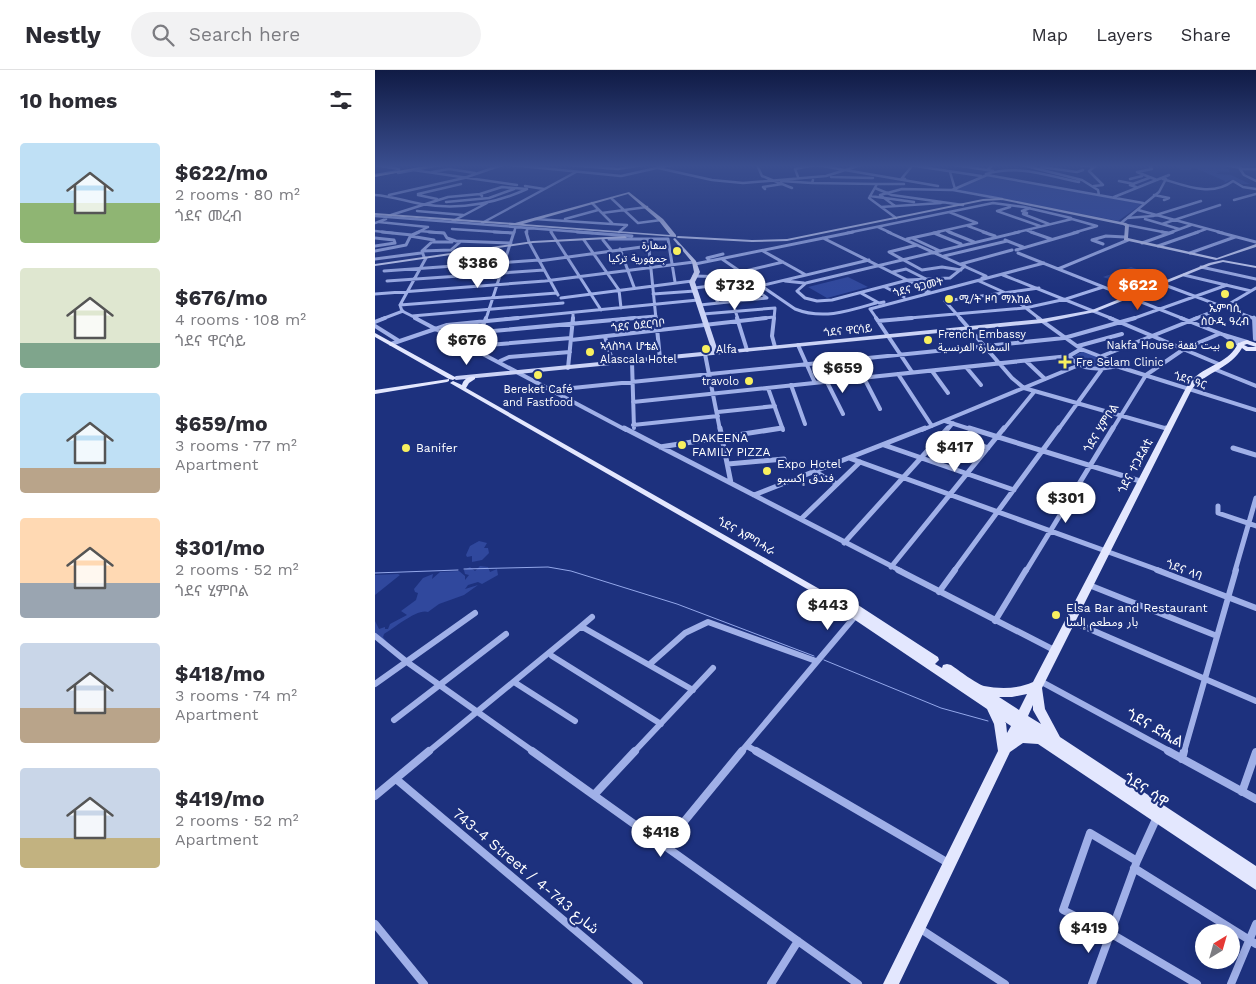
<!DOCTYPE html>
<meta charset="utf-8">
<style>
body{margin:0;font-family:"Work Sans","Noto Sans Arabic","Noto Sans Ethiopic",sans-serif;background:#f2f2f3;color:#2b2b33;height:100vh;display:flex;flex-direction:column;font-size:19px;white-space:nowrap}
*{box-sizing:border-box;margin:0}
p{font-size:16px;color:#7c7c81}
.icon{flex:none;width:28px;height:28px;fill:none;stroke:currentColor;stroke-width:2;stroke-linecap:round;stroke-linejoin:round}
.map{position:relative;flex:1;overflow:hidden}
.sheet{display:flex;flex-direction:column;background:#fff;width:375px}
.sheet>*{flex:none}
.needle{width:32px;rotate:37deg}
.buttons{position:absolute;left:820px;top:854px;display:grid;gap:10px}
.buttons a{display:grid;place-items:center;width:45px;height:45px;border-radius:50%;background:#fff;box-shadow:0 2px 12px #0003;font-size:25px}
.price{position:absolute;translate:-50% -42px;padding:0 11px;border-radius:18px;background:#fff;color:#222;font-size:16px;line-height:32px;filter:drop-shadow(0 1px 2px #0008)}
.price::after{content:'';position:absolute;left:50%;top:30px;width:15px;height:11px;margin-left:-8px;background:inherit;clip-path:polygon(0 0,100% 0,50% 100%)}
.price.active{background:#ea580c;color:#fff}
ul{padding:0;list-style:none}
li{display:flex;align-items:center;gap:15px;height:125px;padding:0 20px}
li span{display:grid;place-items:center;flex:none;width:140px;height:100px;border-radius:5px;color:#555}
li>.icon{margin-inline-start:auto}
span .icon{width:60px;height:60px;fill:#fffc;stroke-width:1}
li b{font-size:21px}
h2{display:flex;justify-content:space-between;align-items:center;height:60px;padding:0 20px;font-size:21px}
header{display:flex;align-items:center;gap:30px;box-sizing:border-box;height:70px;padding:0 25px;background:#fff;border-bottom:1px solid #e1e1e2}
header strong{font-size:24px}
nav{display:flex;gap:28px;margin-inline-start:auto;font-size:18px}
.search{width:350px;height:45px;background:#f2f2f3;display:flex;align-items:center;gap:12px;box-sizing:border-box;padding:0 18px;border-radius:28px;color:#7c7c81;font-size:19px}
main{display:flex;flex:1;min-height:0}
.map>svg:first-child{display:block}
.green{fill:#30489d}
.lines{fill:none;stroke-linecap:round;stroke-linejoin:round}
.stream{stroke:#93a7ea;stroke-width:1}
.street-far5{stroke:#a0b0e8;stroke-width:2.5}
.street-far4{stroke:#a0b0e8;stroke-width:3}
.street-far3{stroke:#a0b0e8;stroke-width:4}
.street-far2{stroke:#a0b0e8;stroke-width:5}
.street-far1{stroke:#a0b0e8;stroke-width:6}
.street{stroke:#a0b0e8;stroke-width:8}
.secondary{fill:#cbd3f6;fill-rule:evenodd}
.primary{fill:#e3e7fe;fill-rule:evenodd}
.poi-dot{fill:#f8f05f;stroke:#1d317e;stroke-width:2}
.labels{text-anchor:middle;stroke-width:4.5;stroke-linejoin:round;paint-order:stroke}
.far-poi-label{font-size:11px;fill:#fff;stroke:#1d317e;text-anchor:start}
.far-street-label{font-size:11px;fill:#fff;stroke:#1d317e}
.street-label{font-size:12px;fill:#fff;stroke:#1d317e}
.poi-label{font-size:12px;fill:#fff;stroke:#1d317e;text-anchor:start}
.near-street-label{font-size:15px;fill:#fff;stroke:#1d317e}
</style>
<header>
<strong>Nestly</strong>
<div class="search"><svg class="icon" aria-label="search" viewBox="0 0 24 24"><circle cx="10" cy="10" r="6"/><path d="M15 15l6 6"/></svg>Search here</div>
<nav><a>Map</a><a>Layers</a><a>Share</a></nav>
</header>
<main>
<section class="sheet">
<h2>10 homes<svg class="icon" aria-label="filters" viewBox="0 0 24 24"><path d="M4 7h16M4 17h16"/><circle cx="9" cy="7" r="2"/><circle cx="15" cy="17" r="2"/></svg></h2>
<ul>
<li><span style="background:linear-gradient(#bfe0f5 60%,#8fb573 0)"><svg class="icon" aria-label="home" viewBox="0 0 24 24"><path d="M3 11l9-7 9 7M6 9v11h12V9"/></svg></span><div><b>$622/mo</b><p>2 rooms · 80 m²</p><p>ጎደና መረብ</p></div></li>
<li><span style="background:linear-gradient(#dfe7d0 75%,#7fa58c 0)"><svg class="icon" aria-label="home" viewBox="0 0 24 24"><path d="M3 11l9-7 9 7M6 9v11h12V9"/></svg></span><div><b>$676/mo</b><p>4 rooms · 108 m²</p><p>ጎደና ዋርሳይ</p></div></li>
<li><span style="background:linear-gradient(#bfe0f5 75%,#b9a48a 0)"><svg class="icon" aria-label="home" viewBox="0 0 24 24"><path d="M3 11l9-7 9 7M6 9v11h12V9"/></svg></span><div><b>$659/mo</b><p>3 rooms · 77 m²</p><p>Apartment</p></div></li>
<li><span style="background:linear-gradient(#ffd9b3 65%,#9aa5b1 0)"><svg class="icon" aria-label="home" viewBox="0 0 24 24"><path d="M3 11l9-7 9 7M6 9v11h12V9"/></svg></span><div><b>$301/mo</b><p>2 rooms · 52 m²</p><p>ጎደና ሂምቦል</p></div></li>
<li><span style="background:linear-gradient(#c9d6e8 65%,#b9a48a 0)"><svg class="icon" aria-label="home" viewBox="0 0 24 24"><path d="M3 11l9-7 9 7M6 9v11h12V9"/></svg></span><div><b>$418/mo</b><p>3 rooms · 74 m²</p><p>Apartment</p></div></li>
<li><span style="background:linear-gradient(#c9d6e8 70%,#c2b280 0)"><svg class="icon" aria-label="home" viewBox="0 0 24 24"><path d="M3 11l9-7 9 7M6 9v11h12V9"/></svg></span><div><b>$419/mo</b><p>2 rooms · 52 m²</p><p>Apartment</p></div></li>
</ul>
</section>
<div class="map">
<svg width="881" height="914" viewBox="0 0 881 914">
<rect width="100%" height="100%" fill="#1d317e"/>
<path class="green" d="M799,95L851,96L850,98L854,99V102L841,101L845,102L841,104L856,105L875,114H867L855,110L849,113L850,111L818,97L815,100H806Z
M612,105L767,134L743,151L580,119Z
M756,197L782,206L755,216L728,207Z
M473,207L493,217L452,228L433,217Z
M709,281L725,287L735,294L724,297L705,293L699,286Z
M104,471L112,473L109,478H113L114,483L107,490L97,492V486L92,487L91,485L95,476Z
M105,496L113,497L115,502L122,499L123,505L107,514L103,512L93,515L90,519L103,515L89,525L64,534L53,542C43,538 19,558 9,564L8,567L12,572L0,566V551L4,559L10,557V559H13L15,554L32,545L26,541L41,530L43,523L40,522L39,519L48,508L58,504L57,509L65,502L84,501L90,506V510L94,505L90,504L89,500L95,497L100,501Z
M23,504L25,505L0,525V505Z"/>
<g class="lines">
<path class="stream" d="M89,499L173,497L196,501L302,534L439,586
M0,503L83,500
M449,590L566,638L613,651"/>
<path class="street-far5" d="M0,95L24,99
M136,95L246,106L295,95
M194,95L243,99L267,95
M382,95L387,106L417,118
M441,95L563,116
M534,95L606,106
M580,95L618,101
M647,95L707,110L723,120L724,125
M705,95L720,97
M774,95L777,99L762,102L782,110
M851,95L866,98
M666,97L702,102L708,100
M283,98L337,110L368,113L451,106L486,95
M881,99H865L869,105L881,111
M38,100L142,115
M612,100L618,95
M57,102L74,99L100,103
M575,102L580,119
M23,103L65,95
M611,104C643,94 673,106 704,112
M0,105L24,101
M423,107L420,99L440,95
M456,107L498,108
M530,109L527,108L538,95
M755,109L767,106
M788,109C811,116 837,127 858,111L868,117L881,119
M406,111L437,113L438,110
M744,111L759,114
M437,113L502,114
M150,116L169,119
M719,116L728,115L714,101L722,95
M761,117L755,115L774,108
M500,118L517,125L588,135
M390,119L388,117L407,114
M578,120L627,129
M43,124L86,114
M0,125C16,126 30,131 46,134C82,140 119,134 152,119L127,117L105,124
M14,125L89,108L127,95
M43,125L62,129
M779,125L794,128L789,130
M495,126L539,132
M739,127L794,105
M236,128L263,153L286,150
M859,130L881,124
M71,132L114,128L139,119
M217,133L237,153
M520,136L505,125L527,119L577,120L612,105L768,133
M506,137L566,133
M635,137L622,141L665,156
M655,138L647,141L652,143L648,144L674,154
M763,140L848,163
M42,141L88,145
M227,143L272,137
M16,145L73,127L105,124L107,126
M0,146L218,163
M521,148L494,128L502,114H529
M752,148L778,146L826,131
M160,149L252,155L244,162
M190,149L223,140
M770,149L804,159
M4,152L53,157
M76,152L112,133
M0,153L11,149
M107,153L201,102
M746,153L784,122L791,109
M787,154L845,135
M752,155L793,163
M593,156L612,163
M503,157L516,163
M77,159L138,163
M651,160L659,163
M0,161L18,163
M45,161L69,163
M176,161L177,163
M572,161L577,163
M41,163L53,157
M139,163L140,159
M152,163V158
M472,163L618,133L649,137L696,148
M558,163L602,153L574,142
M639,163L697,149L722,156L698,163
M794,163L816,155
M820,163L831,159"/>
<path class="street-far4" d="M7,162L37,165L44,162
M54,162L69,163L72,168L81,171L136,173
M119,162L138,163
M151,162L154,172L183,225
M176,162L226,240
M202,162L257,166
M513,162L611,206L607,208
M574,162L599,172
M608,162L620,166
M656,162L676,169
M787,162L793,163
M843,162L881,172
M559,163L586,174
M35,166L59,170L47,181L49,187
M0,168L19,170L20,173
M448,168L554,221L551,222
M537,168L565,181
M234,169H293L300,212
M273,169L281,249
M532,169L564,162
M209,170L244,220L246,238
M228,170L236,180
M630,170L648,177
M58,172H77
M767,173L798,162
M728,174L717,170L731,166L750,167
M542,175L514,182L547,200L567,197L586,200
M0,176L20,173
M783,176L823,162
M245,179L259,217
M641,180L703,162
M0,181L31,175L36,165
M47,181L76,180L85,172
M388,181L431,205
M643,183L809,249
M815,183L860,167
M569,186L632,171
M0,189L46,183
M347,189L420,239C448,250 474,241 501,233
M164,191L274,176
M335,191L332,188L348,184
M97,194L104,180
M320,194L478,162
M586,194L637,180
M590,196L575,208L533,210L457,230L442,231L430,228L422,221L431,213L644,162
M826,197L881,209
M683,199L753,170
M9,201L164,190
M366,202L408,192
M518,202L531,199L553,210
M628,205L738,249
M809,205L876,221
M319,206L356,207
M12,211L169,200
M410,211L429,213
M604,211L633,224L665,249
M787,214L881,249
M335,216L343,233
M385,216L494,190
M510,217L529,227
M319,218L360,213
M486,223L504,233L509,232
M0,224L170,211L319,192
M278,224L320,221
M186,228L317,211
M25,235L27,241L43,249
M25,235L182,223
M25,235L51,188
M325,235L392,228L380,219L353,221
M360,240L363,249
M328,244L400,238L399,249
M37,246L188,233
M879,247V249
M7,249L28,241
M111,249L139,162
M130,249L323,230
M198,249V244
M246,249L281,246
M380,249L399,247
M502,249L495,239L669,193
M523,249L650,238L691,229L728,217
M586,249L570,231L664,218
M757,249L852,215
M819,249L849,237L881,218"/>
<path class="street-far3" d="M40,248L251,360
M281,248L285,289
M362,248L372,280
M399,248L397,266L400,277
M501,248L537,302
M585,248L637,308L649,318L793,359
M663,248L706,279L732,289L741,296L881,340
M735,248L846,295
M806,248L849,265
M878,248L881,249
M879,248L880,269
M503,251L537,248
M0,252L10,248
M0,256L24,271
M107,262L260,248
M230,267L238,293
M196,270L391,248
M16,274L72,255L143,248
M423,275L440,313
M865,275L849,265L872,272
M101,276L196,268
M703,276L747,264
M99,278L111,248
M706,279L694,286C706,301 724,300 741,296
M330,284L345,360
M727,286L822,248
M125,291L134,287L195,282
M651,291L670,309
M257,292L259,358
M591,297L606,315
M193,298L198,248
M839,299L881,316
M557,301L573,323
M523,304L557,356
M489,308L505,339
M452,312L468,344
M416,315L430,354
M393,318L408,360
M178,320L689,268L760,248
M258,332L694,286
M343,342L400,336
M570,351L598,360
M258,355L343,346
M547,360L704,295
M572,360L578,353
M628,360L659,322
M683,360L727,299
M737,360L771,305L809,279L844,264"/>
<path class="street-far2" d="M249,358L526,501
M345,358L356,413
M594,358L765,411
M791,358L793,359
M570,364L613,378
M509,375L639,420
M285,377L407,358
M858,378L881,385
M474,388L786,501
M353,394L409,389
M440,402L462,414
M379,425L550,358
M843,436V443L881,456
M426,449L485,392
M469,473L573,358
M516,497L629,358
M579,501L684,358
M651,501L738,358
M860,501L881,428"/>
<path class="street-far1" d="M523,500L681,581
M782,500L881,538
M714,515L842,566
M564,522L580,500
M620,551L651,500
M696,551L881,631
M204,558L217,547
M0,566L32,592L159,682
M177,586L286,654
M275,594L310,563L333,552L441,591
M665,611L796,682
M139,612L200,651
M0,614L100,543
M19,650L131,564
M372,676L383,682
M53,682L204,558H209L318,620
M259,682L338,598
M366,682L482,544
M809,682L861,500"/>
<path class="street" d="M157,681L483,914
M381,681L575,794
M793,681L881,729
M807,689L809,681
M21,709L264,914
M867,722L881,682
M219,725L260,681
M0,726L54,681
M289,776L367,681
M762,791L715,763L688,840L735,863L822,914
M759,798L881,874
M0,854L49,914
M544,858L630,914
M396,914L423,871
M717,914L762,791L782,747
M856,914L881,854"/>
<path class="secondary" d="M254,122L288,149L301,165V167L0,145V143L140,153ZM253,124L284,151L295,165L148,154Z
M627,128L751,153L754,155L753,168L842,188L881,174V177L841,190L749,170L750,156L748,155L627,130L608,131L412,171L377,172L303,168L301,167L303,166L377,170L412,169L608,129Z
M250,166L252,168L158,173L0,196V194L158,171Z
M300,168L321,191L325,202L320,212L343,281L667,249L717,240L834,193L848,190L881,196V198L848,192L836,195L720,242L667,253L81,310L78,308L81,306L337,281L314,212L319,202L317,192L298,169Z"/>
<path class="primary" d="M56,95H64L0,107V105Z
M0,263L80,307L81,308L78,310L74,309V311L72,312L0,324V320L74,309L0,267Z
M872,270L881,273V277L872,274L869,275L873,277H881V281H871L867,278C856,298 831,302 817,319L667,618L670,639L685,667L881,796V820L663,674L648,673L635,682L524,914H508L623,681L619,654L612,639L446,527L75,313L78,311L87,315C88,310 94,305 100,307V309L94,313L91,318L455,525L457,522H463L563,587L564,590L560,594L567,598L568,595L572,594L576,595C583,600 602,614 609,616C625,619 643,619 658,612L811,318C813,315 816,311 819,308C833,295 855,292 863,273ZM652,624L644,640L624,627H637ZM658,635V640L666,654L653,646ZM630,652L636,656L632,663L631,653Z"/>
</g>
<linearGradient id="sky" x2="0" y2="1"><stop stop-color="#101b45"/><stop offset="0.43" stop-color="#3a4e8f"/><stop offset="1" stop-color="#3a4e8f" stop-opacity="0"/></linearGradient>
<rect width="881" height="223" fill="url(#sky)"/>
<g class="poi-dot">
<circle cx="302" cy="181" r="5"/>
<circle cx="850" cy="224" r="5"/>
<circle cx="574" cy="229" r="5"/>
<circle cx="553" cy="270" r="5"/>
<circle cx="855" cy="275" r="5"/>
<circle cx="331" cy="279" r="5"/>
<circle cx="215" cy="282" r="5"/>
<path d="M687.5 284.5h5v5h5v5h-5v5h-5v-5h-5v-5h5z"/>
<circle cx="163" cy="305" r="5"/>
<circle cx="374" cy="311" r="5"/>
<circle cx="307" cy="375" r="5"/>
<circle cx="31" cy="378" r="5"/>
<circle cx="392" cy="401" r="5"/>
<circle cx="681" cy="545" r="5"/>
</g>
<g class="labels">
<g class="far-poi-label">
<text x="292" y="179" text-anchor="end">سفارة<tspan x="292" dy="13">جمهورية تركيا</tspan></text>
<text x="584" y="233">ሚ/ት ዞባ ማእከል</text>
<text x="850" y="242" text-anchor="middle">ኤምባሲ<tspan x="850" dy="13">ስዑዲ ዓረብ</tspan></text>
<text x="563" y="268">French Embassy<tspan x="563" dy="13">السفارة الفرنسية</tspan></text>
<text x="845" y="279" text-anchor="end">Nakfa House بيت نقفة</text>
<text x="225" y="280">ኣላስካላ ሆቴል<tspan x="225" dy="13">Alascala Hotel</tspan></text>
<text x="341" y="283">Alfa</text>
<text x="701" y="296">Fre Selam Clinic</text>
<text x="364" y="315" text-anchor="end">travolo</text>
<text x="163" y="323" text-anchor="middle">Bereket Café<tspan x="163" dy="13">and Fastfood</tspan></text>
</g>
<g class="far-street-label">
<text transform="translate(543 217) rotate(-14)" y="4">ጎደና ዓጋመት</text>
<text transform="translate(263 255) rotate(-6)" y="4">ጎደና ዕደርባቦ</text>
<text transform="translate(473 260) rotate(-6)" y="4">ጎደና ዋርሳይ</text>
<text transform="translate(815 310) rotate(18)" y="4">ጎደና ዓር</text>
</g>
<g class="street-label">
<text transform="translate(726 358) rotate(-58)" y="4">ጎደና ሂምቦል</text>
<text transform="translate(760 396) rotate(-62)" y="4">ጎደና ተጋደልቲ</text>
<text transform="translate(371 466) rotate(30)" y="4">ጎደና እምባሓራ</text>
<text transform="translate(809 500) rotate(21)" y="4">ጎደና ላባ</text>
</g>
<g class="poi-label">
<text x="317" y="372">DAKEENA<tspan x="317" dy="14">FAMILY PIZZA</tspan></text>
<text x="41" y="382">Banifer</text>
<text x="402" y="398">Expo Hotel<tspan x="402" dy="14">فندق إكسبو</tspan></text>
<text x="691" y="542">Elsa Bar and Restaurant<tspan x="691" dy="14">بار ومطعم إلسا</tspan></text>
</g>
<g class="near-street-label">
<text transform="translate(780 658) rotate(29)" y="5">ጎደና ድሒል</text>
<text transform="translate(771 720) rotate(34)" y="5">ጎደና ሳዋ</text>
<text transform="translate(151 801) rotate(40)" y="5">743-4 Street / شارع 743-4</text>
</g>
</g>
</svg>
<div class="buttons">
<a><svg class="needle" viewBox="-14 -14 28 28"><path d="M0-13l5 13h-10z" fill="#e53935"/><path d="M0 13l5-13h-10z" fill="#7c7c81"/></svg></a>
</div>
<b class="price" style="left:103px;top:219px">$386</b>
<b class="price" style="left:360px;top:241px">$732</b>
<b class="price active" style="left:763px;top:241px">$622</b>
<b class="price" style="left:92px;top:296px">$676</b>
<b class="price" style="left:468px;top:324px">$659</b>
<b class="price" style="left:580px;top:403px">$417</b>
<b class="price" style="left:691px;top:454px">$301</b>
<b class="price" style="left:453px;top:561px">$443</b>
<b class="price" style="left:286px;top:788px">$418</b>
<b class="price" style="left:714px;top:884px">$419</b>
</div>
</main>
